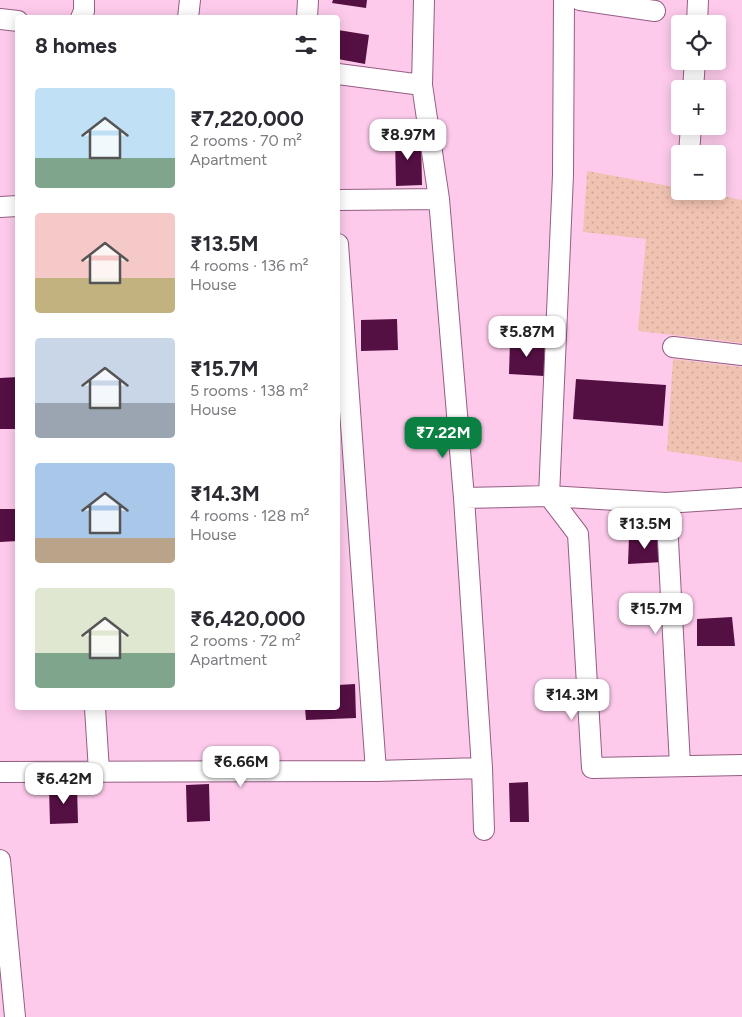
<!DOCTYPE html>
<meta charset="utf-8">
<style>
body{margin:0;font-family:Figtree,sans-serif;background:#f2f2f3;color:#2b2b33;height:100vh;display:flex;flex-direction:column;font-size:19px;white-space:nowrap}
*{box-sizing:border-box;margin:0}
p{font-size:16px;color:#7c7c81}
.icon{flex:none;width:28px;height:28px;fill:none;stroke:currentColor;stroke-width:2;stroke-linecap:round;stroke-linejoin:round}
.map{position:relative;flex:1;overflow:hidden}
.side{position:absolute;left:15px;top:15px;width:325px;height:695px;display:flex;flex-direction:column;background:#fff;border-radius:5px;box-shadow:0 2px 12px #0003}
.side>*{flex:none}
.tools{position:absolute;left:671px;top:15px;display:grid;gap:10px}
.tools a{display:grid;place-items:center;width:55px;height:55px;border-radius:5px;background:#fff;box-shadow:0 2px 12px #0003;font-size:25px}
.price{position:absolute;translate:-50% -42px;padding:0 11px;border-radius:10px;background:#fff;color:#222;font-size:16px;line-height:32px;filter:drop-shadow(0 1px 2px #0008)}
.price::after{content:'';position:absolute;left:50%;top:30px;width:15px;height:11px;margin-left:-8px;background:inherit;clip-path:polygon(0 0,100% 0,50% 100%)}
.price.on{background:#0b8043;color:#fff}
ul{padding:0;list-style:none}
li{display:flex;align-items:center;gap:15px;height:125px;padding:0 20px}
li span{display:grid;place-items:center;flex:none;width:140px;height:100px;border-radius:5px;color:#555}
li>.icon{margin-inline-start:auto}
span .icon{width:60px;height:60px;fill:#fffc;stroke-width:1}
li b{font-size:21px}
h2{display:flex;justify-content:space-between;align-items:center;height:60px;padding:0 20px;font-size:21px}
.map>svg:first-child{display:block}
.park{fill:url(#park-dots)}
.building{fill:#540f43}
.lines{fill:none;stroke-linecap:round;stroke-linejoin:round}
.street-casing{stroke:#955d83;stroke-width:22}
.street{stroke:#fff;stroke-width:20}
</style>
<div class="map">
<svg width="742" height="1017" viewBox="0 0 742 1017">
<defs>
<pattern id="park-dots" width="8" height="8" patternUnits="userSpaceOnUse" patternTransform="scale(1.25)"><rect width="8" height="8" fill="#f0c2b2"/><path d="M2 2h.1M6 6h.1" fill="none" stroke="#cea699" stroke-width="1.8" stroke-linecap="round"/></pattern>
</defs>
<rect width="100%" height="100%" fill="#fdcaeb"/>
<path class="park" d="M587,171L680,188V191H697L742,200V343L638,331L646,239L583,232Z
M673,359L742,367V462L667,451Z"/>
<path class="building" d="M333,0H367L366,8L332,3Z
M338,30L369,35L365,64L338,59Z
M395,136H421L422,185L396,186Z
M397,319L398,350L361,351V320Z
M510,341L545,343L544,376L509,374Z
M18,377V429H0V378Z
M576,379L666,385L663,426L573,419Z
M0,509H18V541L0,542Z
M629,537L661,538L663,562L628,564Z
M732,617L735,646H697V619Z
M355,684L356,718L306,720L305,708H338V685Z
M528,782L529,822H510L509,783Z
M209,784L210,821L187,822L186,785Z
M77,786L78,823L50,824L49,787Z"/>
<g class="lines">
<defs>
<path id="street" d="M424,0L422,85L439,199L464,498L482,768L484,830
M564,0L563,175L549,496L578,534L592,768L742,765
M580,0L655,11
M81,18L84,11V0
M188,18L190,0
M307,18L308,0
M0,19L18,21
M697,24L698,0
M338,74L422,85
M693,89L695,61
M689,154L691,126
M338,200L439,199
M0,207L18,206
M338,244L376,771
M673,347L742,355
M464,498L549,496L666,503L742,498
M666,503L680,765
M95,708L99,771
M0,772L376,771L482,768
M0,860L15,1017"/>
</defs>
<use href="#street" class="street-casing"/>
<use href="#street" class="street"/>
</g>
</svg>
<div class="tools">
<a><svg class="icon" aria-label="locate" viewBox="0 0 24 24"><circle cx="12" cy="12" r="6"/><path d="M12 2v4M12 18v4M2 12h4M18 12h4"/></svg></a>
<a>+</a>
<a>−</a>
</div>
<b class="price" style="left:408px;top:161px">₹8.97M</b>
<b class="price" style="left:527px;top:358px">₹5.87M</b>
<b class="price on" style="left:443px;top:459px">₹7.22M</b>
<b class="price" style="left:645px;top:550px">₹13.5M</b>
<b class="price" style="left:656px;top:635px">₹15.7M</b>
<b class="price" style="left:572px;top:721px">₹14.3M</b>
<b class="price" style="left:241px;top:788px">₹6.66M</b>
<b class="price" style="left:64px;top:805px">₹6.42M</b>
<section class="side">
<h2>8 homes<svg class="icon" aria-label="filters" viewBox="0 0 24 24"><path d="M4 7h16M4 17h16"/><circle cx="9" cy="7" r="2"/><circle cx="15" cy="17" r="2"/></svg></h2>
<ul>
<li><span style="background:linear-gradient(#bfe0f5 70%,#7fa58c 0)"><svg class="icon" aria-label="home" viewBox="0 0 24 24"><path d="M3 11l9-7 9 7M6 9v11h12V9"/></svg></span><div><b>₹7,220,000</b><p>2 rooms · 70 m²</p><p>Apartment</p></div></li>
<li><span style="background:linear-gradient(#f6c9c9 65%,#c2b280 0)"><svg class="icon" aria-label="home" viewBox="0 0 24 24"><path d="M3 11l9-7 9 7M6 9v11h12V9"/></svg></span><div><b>₹13.5M</b><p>4 rooms · 136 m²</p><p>House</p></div></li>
<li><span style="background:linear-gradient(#c9d6e8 65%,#9aa5b1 0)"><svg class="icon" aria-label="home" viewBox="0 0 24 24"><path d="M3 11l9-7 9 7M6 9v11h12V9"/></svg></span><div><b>₹15.7M</b><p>5 rooms · 138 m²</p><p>House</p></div></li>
<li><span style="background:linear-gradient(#a9c7e8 75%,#b9a48a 0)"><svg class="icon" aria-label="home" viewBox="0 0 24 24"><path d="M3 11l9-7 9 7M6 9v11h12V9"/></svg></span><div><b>₹14.3M</b><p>4 rooms · 128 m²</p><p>House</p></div></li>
<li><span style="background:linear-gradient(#dfe7d0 65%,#7fa58c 0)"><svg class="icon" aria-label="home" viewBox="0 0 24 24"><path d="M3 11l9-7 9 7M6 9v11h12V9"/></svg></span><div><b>₹6,420,000</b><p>2 rooms · 72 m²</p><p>Apartment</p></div></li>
</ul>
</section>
</div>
